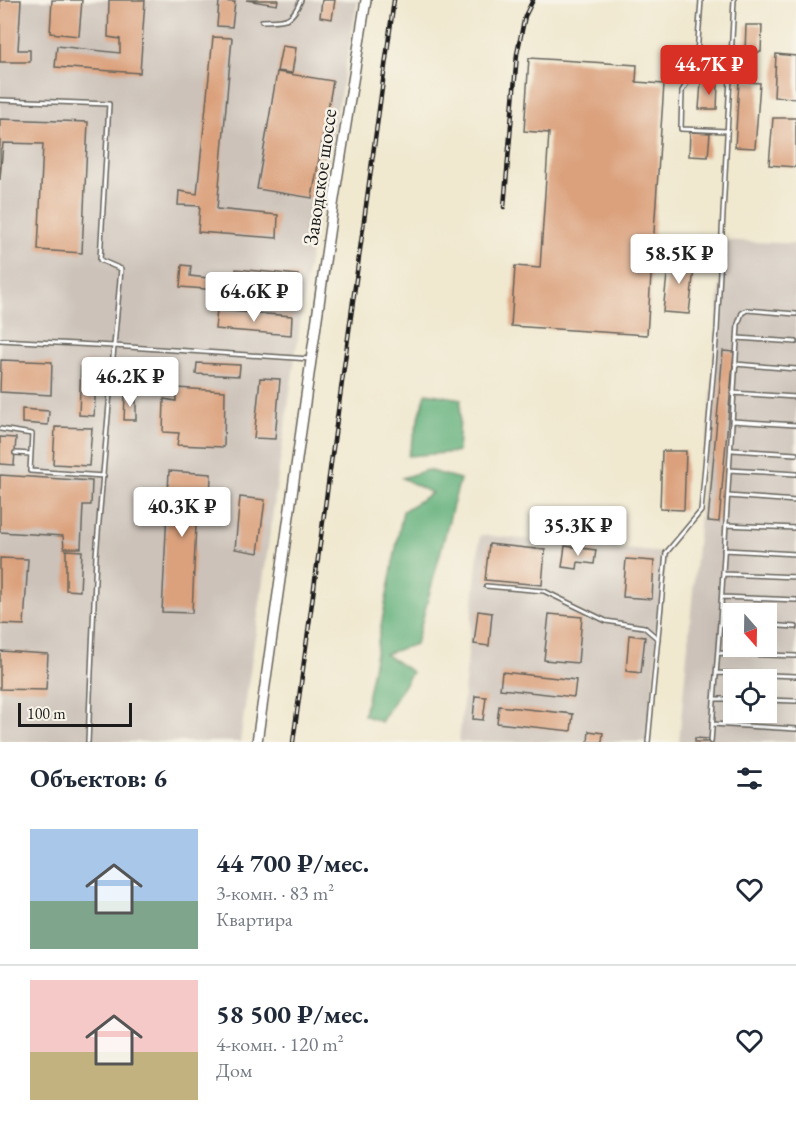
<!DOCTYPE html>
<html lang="ru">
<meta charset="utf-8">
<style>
body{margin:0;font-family:"EB Garamond",serif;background:#f2f2f3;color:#1f2937;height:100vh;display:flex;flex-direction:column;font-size:22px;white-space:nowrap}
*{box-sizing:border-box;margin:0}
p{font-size:20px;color:#747a83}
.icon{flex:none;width:33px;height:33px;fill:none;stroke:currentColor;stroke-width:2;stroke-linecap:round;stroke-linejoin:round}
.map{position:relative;height:742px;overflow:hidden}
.details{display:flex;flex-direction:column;background:#fff;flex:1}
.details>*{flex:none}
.needle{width:39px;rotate:160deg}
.tools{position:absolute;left:723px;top:603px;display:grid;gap:12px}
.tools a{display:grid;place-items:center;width:54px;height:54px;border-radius:0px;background:#fff;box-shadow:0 6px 24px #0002;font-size:30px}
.scale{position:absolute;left:18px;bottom:15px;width:114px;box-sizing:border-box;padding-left:6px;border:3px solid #1c1c1c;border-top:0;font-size:16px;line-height:21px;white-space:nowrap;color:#1c1c1c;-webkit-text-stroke:4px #f7f3e8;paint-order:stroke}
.price{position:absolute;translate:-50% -51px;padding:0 14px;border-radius:6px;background:#fff;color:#222;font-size:20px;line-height:39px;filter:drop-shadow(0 2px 3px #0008)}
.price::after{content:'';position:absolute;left:50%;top:36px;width:18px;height:14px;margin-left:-9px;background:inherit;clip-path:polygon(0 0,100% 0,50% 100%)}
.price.active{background:#d93025;color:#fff}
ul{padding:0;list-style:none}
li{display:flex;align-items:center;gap:18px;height:150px;padding:0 30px}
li+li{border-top:2px solid #e0e1e3}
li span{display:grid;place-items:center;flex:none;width:168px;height:120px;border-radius:0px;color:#555}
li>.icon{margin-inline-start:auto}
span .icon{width:72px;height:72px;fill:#fffc;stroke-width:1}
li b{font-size:26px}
h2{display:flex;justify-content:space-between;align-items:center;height:72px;padding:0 30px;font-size:26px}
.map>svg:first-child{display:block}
.industrial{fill:#ccc2b9;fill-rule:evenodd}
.forest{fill:#62b07a;stroke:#3f664b;stroke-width:1.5}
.building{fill:#dba17d}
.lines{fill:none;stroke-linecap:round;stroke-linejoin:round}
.lane-casing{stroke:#66635b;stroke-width:6}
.secondary-casing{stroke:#66635b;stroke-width:12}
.lane{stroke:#fff;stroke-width:3}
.secondary{stroke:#fff;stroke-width:9}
.rail-casing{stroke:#1c1c1c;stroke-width:4.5}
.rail{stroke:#f7f3e8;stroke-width:2;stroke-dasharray:7;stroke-linecap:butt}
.labels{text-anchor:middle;stroke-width:5;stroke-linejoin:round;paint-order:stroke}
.street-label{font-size:21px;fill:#1c1c1c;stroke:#f7f3e8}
</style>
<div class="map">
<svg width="796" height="742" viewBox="0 0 796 742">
<rect width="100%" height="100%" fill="#f7f3e8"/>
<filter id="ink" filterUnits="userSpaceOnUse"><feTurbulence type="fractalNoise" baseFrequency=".0167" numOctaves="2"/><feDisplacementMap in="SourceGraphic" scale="12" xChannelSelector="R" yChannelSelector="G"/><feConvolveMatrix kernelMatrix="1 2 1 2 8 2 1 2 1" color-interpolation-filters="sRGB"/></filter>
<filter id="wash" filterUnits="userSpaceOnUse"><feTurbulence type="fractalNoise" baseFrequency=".008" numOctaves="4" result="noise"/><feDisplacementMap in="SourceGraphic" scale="24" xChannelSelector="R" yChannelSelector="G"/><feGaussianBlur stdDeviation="1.35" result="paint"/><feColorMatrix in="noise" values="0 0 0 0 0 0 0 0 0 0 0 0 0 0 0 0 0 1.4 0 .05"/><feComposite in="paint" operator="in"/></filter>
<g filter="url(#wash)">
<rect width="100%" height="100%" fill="#f0e8cf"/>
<path class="industrial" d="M0,0H358L308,267L240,742H0Z
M722,240L796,244V742H679L717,330ZM734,614H766V646H734ZM734,680H766V712H734Z
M480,535L666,553L648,742H459Z"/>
<path class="forest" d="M426,393L461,399L458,452L408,456Z
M427,470L460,479L416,644L385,654L412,672L381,722L364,715L403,511L432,493L402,478Z"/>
<g id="blocks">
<path class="building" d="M0,0H21L18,50H30V62H0Z
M52,0H82L79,36L50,33Z
M109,0H145L140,73L55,67L57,46L120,53V39L108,37Z
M246,0H278L277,5Z
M322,0H335L332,19L320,17Z
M219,1L235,2L232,27L217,26Z
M746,25H762L761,52H745Z
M213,37L232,38L217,209L278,215L277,238L198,232L200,206L178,205L179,191L197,194Z
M282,46L296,48L292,73L277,71Z
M776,54L796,56V98L774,97Z
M529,58L637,65L636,82L664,84L647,335L511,326L515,266L540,268L549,133L524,131Z
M277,72L333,81L312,198L257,189Z
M739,81L760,83L755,148L735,147Z
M701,82L718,83L717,109H699Z
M773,118H796V167L769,165Z
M0,119L88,122L82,253L38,250L43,144L3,143L0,180Z
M690,132L710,133L708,157L689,156Z
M669,256L695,259L689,314L663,312Z
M182,265L191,266L190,276L236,281V269L298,275L295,296L180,287Z
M217,310L292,316L291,335L215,329Z
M723,351L734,352L719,522L708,521Z
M1,360L52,362L51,395L0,392Z
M81,362L97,363L94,416L79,415Z
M197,363L240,365L239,376L196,374Z
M260,378L280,379L275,439L254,438Z
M176,388L225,391L224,447L177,445L179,433L163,432L164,399L176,401Z
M125,396L136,397V420H124Z
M22,409L49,411L48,425L22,423Z
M55,427L92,428L89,466L53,464Z
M0,437L16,438L14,465L0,464Z
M662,451H686L684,510L660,509Z
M169,471L211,474L210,502H197L192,613L162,612Z
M0,475L92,481L91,505H83L81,548H64L63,536L0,532Z
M240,497L265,500L258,553L235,549Z
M489,544L545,550L542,585L485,580Z
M565,546L596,550L594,564L578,562L577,569L562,567Z
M66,550L82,551L80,591L66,590Z
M0,558L28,559L24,625L0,624Z
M626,559L654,561L652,599L623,597Z
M478,611L492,613L489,646L474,644Z
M549,614L582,617L578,663L544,660Z
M629,635L645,637L641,673L626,671Z
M0,651L48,654L46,690L0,689Z
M502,672L576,680L574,697L500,689Z
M475,696L486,697L483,720L473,719Z
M499,706L573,714L571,731L497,723Z
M589,731L603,733L602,742H588Z
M695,738L708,739V742H695Z"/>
</g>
</g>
<g filter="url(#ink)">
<use href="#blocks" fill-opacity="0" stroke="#66635b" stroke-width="1.5"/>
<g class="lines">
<defs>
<path id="lane" d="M701,0L696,68L682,91L681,129L727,131
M262,21C285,20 291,23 301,0
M0,100L109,104L100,260L121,269L114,346L0,340
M737,338L796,342
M735,364L796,369
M733,393L796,397
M732,421L796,425
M0,429L32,434L30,471L104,476
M733,450L796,454
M15,453L31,454
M729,470L796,474
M728,496L796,501
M726,525L796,528
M724,550L796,554
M723,574L796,577
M486,586L544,591L606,621L644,627L658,639
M722,597L796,600
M720,622L738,324L742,313L747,310L796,314
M766,625L796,627
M718,653L796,656
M717,673L796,676
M714,699H734
M766,700L796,701
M712,724L796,729
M88,742L96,556L114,346L310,359
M648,742L666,553L701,511L717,330L734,0
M711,742L720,622L734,623"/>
<path id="secondary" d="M257,742L333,205L366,0"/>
</defs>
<use href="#lane" class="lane-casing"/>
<use href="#secondary" class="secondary-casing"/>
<use href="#lane" class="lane"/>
<use href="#secondary" class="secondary"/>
<defs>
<path id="rail" d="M504,207L517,54L525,16L533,0
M293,742L394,0"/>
</defs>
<use href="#rail" class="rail-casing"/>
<use href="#rail" class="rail"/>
</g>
</g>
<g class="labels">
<g class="street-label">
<text transform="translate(320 177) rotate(-82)" y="7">Заводское шоссе</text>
</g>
</g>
</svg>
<div class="tools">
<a><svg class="needle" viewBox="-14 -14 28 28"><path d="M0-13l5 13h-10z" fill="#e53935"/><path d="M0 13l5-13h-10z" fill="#747a83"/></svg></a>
<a><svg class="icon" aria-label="locate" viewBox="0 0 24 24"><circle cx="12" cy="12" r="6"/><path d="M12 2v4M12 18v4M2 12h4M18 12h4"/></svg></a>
</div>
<div class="scale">100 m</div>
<b class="price active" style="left:709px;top:96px">44.7K ₽</b>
<b class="price" style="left:679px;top:285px">58.5K ₽</b>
<b class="price" style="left:254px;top:323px">64.6K ₽</b>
<b class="price" style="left:130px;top:408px">46.2K ₽</b>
<b class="price" style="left:182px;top:538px">40.3K ₽</b>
<b class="price" style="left:578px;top:557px">35.3K ₽</b>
</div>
<section class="details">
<h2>Объектов: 6<svg class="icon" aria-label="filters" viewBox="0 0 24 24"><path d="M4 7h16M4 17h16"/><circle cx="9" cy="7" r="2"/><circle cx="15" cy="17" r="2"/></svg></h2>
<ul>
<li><span style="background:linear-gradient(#a9c7e8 60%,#7fa58c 0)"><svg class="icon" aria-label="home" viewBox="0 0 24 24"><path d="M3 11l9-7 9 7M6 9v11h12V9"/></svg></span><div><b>44 700 ₽/мес.</b><p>3-комн. · 83 m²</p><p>Квартира</p></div><svg class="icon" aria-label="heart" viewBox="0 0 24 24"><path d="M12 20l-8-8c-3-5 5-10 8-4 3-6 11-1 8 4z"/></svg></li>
<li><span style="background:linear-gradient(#f6c9c9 60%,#c2b280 0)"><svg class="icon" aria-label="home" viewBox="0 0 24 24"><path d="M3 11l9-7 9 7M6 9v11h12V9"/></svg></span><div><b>58 500 ₽/мес.</b><p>4-комн. · 120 m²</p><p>Дом</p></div><svg class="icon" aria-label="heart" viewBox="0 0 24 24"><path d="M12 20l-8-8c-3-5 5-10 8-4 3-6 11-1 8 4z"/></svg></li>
</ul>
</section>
